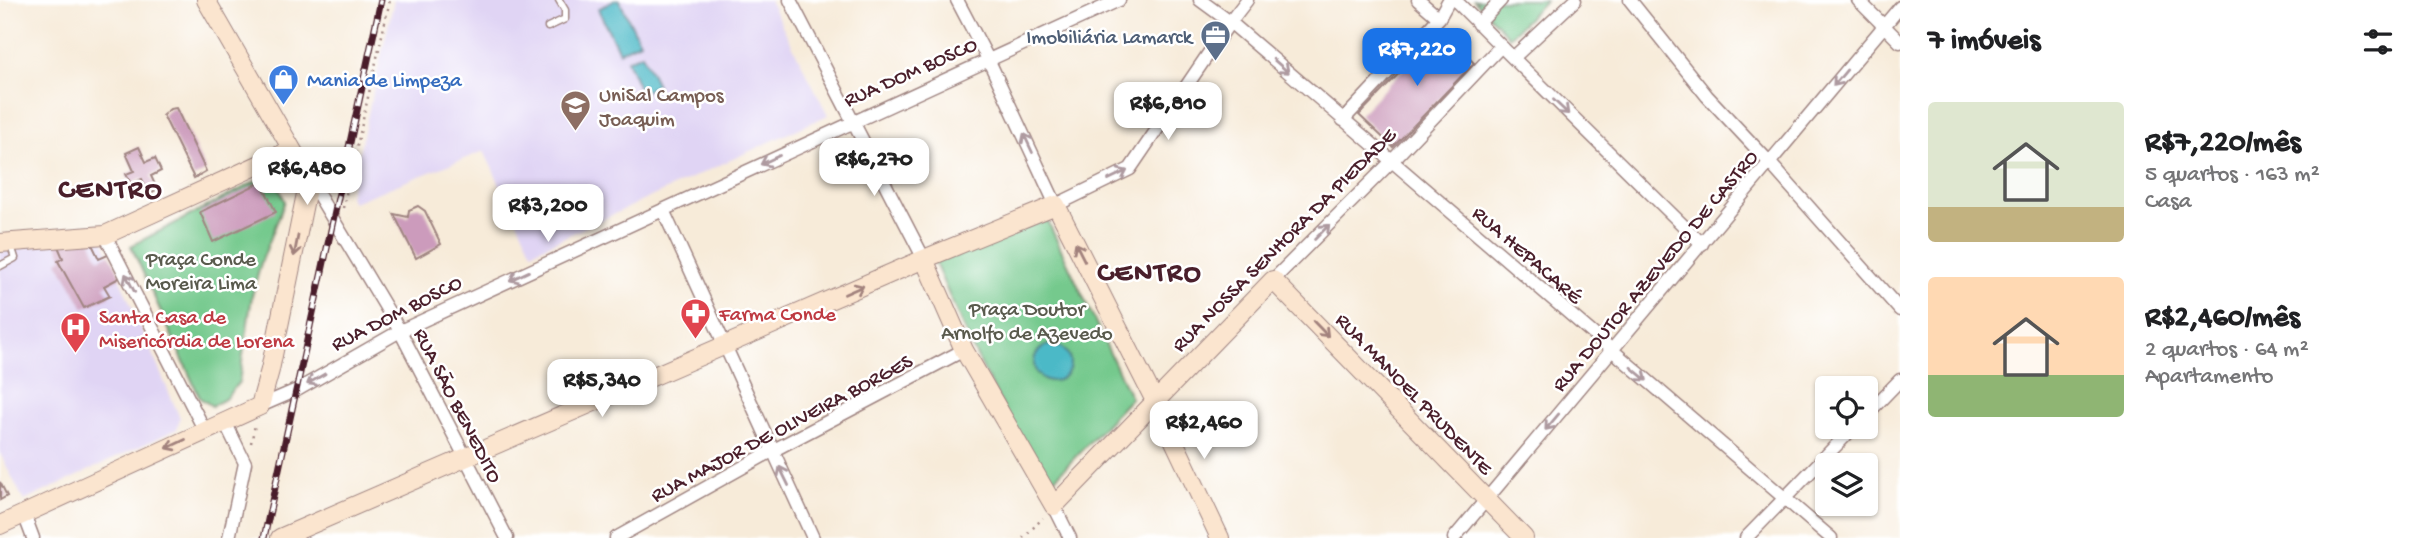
<!DOCTYPE html>
<html lang="pt">
<meta charset="utf-8">
<style>
body{margin:0;font-family:"Gochi Hand",sans-serif;background:#f2f2f2;color:#202124;height:100vh;display:flex;flex-direction:column;font-size:26px;white-space:nowrap}
*{box-sizing:border-box;margin:0}
p{font-size:23px;color:#757577}
.icon{flex:none;width:38px;height:38px;fill:none;stroke:currentColor;stroke-width:2;stroke-linecap:round;stroke-linejoin:round}
.map{position:relative;flex:1;overflow:hidden}
.panel{display:flex;flex-direction:column;background:#fff;width:525px}
.panel>*{flex:none}
.fabs{position:absolute;left:1815px;top:376px;display:grid;gap:14px}
.fabs a{display:grid;place-items:center;width:63px;height:63px;border-radius:7px;background:#fff;box-shadow:0 2px 5px #0004;font-size:35px}
.price{position:absolute;translate:-50% -60px;padding:0 16px;border-radius:14px;background:#fff;color:#222;font-size:23px;line-height:46px;filter:drop-shadow(0 2px 4px #0008)}
.price::after{content:'';position:absolute;left:50%;top:42px;width:21px;height:16px;margin-left:-10px;background:inherit;clip-path:polygon(0 0,100% 0,50% 100%)}
.price.selected{background:#1a73e8;color:#fff}
ul{padding:0;list-style:none}
li{display:flex;align-items:center;gap:21px;height:175px;padding:0 28px}
li span{display:grid;place-items:center;flex:none;width:196px;height:140px;border-radius:7px;color:#555}
li>.icon{margin-inline-start:auto}
span .icon{width:84px;height:84px;fill:#fffc;stroke-width:1}
li b{font-size:30px}
h2{display:flex;justify-content:space-between;align-items:center;height:84px;padding:0 28px;font-size:30px}
main{display:flex;flex:1;min-height:0}
.map>svg:first-child{display:block}
.built{fill:#e0d4f4}
.green{fill:#74c98d;stroke:#5f745c;stroke-width:2}
.water{fill:#4cb9c7;stroke:#4b6c79;stroke-width:2}
.building{fill:#cc9bbc}
.lines{fill:none;stroke-linecap:round;stroke-linejoin:round}
.lane-casing{stroke:#a08582;stroke-width:9}
.street-casing{stroke:#a08582;stroke-width:15}
.secondary-casing{stroke:#a08582;stroke-width:20}
.path{stroke:#a08582;stroke-width:2.5;stroke-dasharray:2 5;stroke-linecap:butt}
.lane{stroke:#fff;stroke-width:6}
.street{stroke:#fff;stroke-width:12}
.secondary{stroke:#fbe5cf;stroke-width:18}
.rail-casing{stroke:#4a1f2b;stroke-width:7}
.rail{stroke:#fff;stroke-width:4.5;stroke-dasharray:13;stroke-linecap:butt}
.oneway{stroke:#ae9aa0}
.oneway2{stroke:#a2827d}
.labels{text-anchor:middle;stroke-width:5;stroke-linejoin:round;paint-order:stroke}
.service-label{font-size:21px;fill:#4e5e75;stroke:#fff;text-anchor:end}
.street-label{font-size:21px;fill:#4a1f2b;stroke:#fff}
.shop-label{font-size:21px;fill:#366cbe;stroke:#fff;text-anchor:start}
.education-label{font-size:21px;fill:#785e54;stroke:#fff;text-anchor:start}
.park-label{font-size:21px;fill:#595a4d;stroke:#fff}
.health-label{font-size:21px;fill:#be3a42;stroke:#fff;text-anchor:start}
.district-label{font-size:28px;font-weight:bold;letter-spacing:2px;fill:#4a1f2b;stroke:#fff}
</style>
<main>
<div class="map">
<svg width="1900" height="538" viewBox="0 0 1900 538">
<rect width="100%" height="100%" fill="#fff"/>
<filter id="ink" filterUnits="userSpaceOnUse"><feTurbulence type="fractalNoise" baseFrequency=".0143" numOctaves="2"/><feDisplacementMap in="SourceGraphic" scale="14" xChannelSelector="R" yChannelSelector="G"/><feConvolveMatrix kernelMatrix="1 2 1 2 8 2 1 2 1" color-interpolation-filters="sRGB"/></filter>
<filter id="wash" filterUnits="userSpaceOnUse"><feTurbulence type="fractalNoise" baseFrequency=".00686" numOctaves="4" result="noise"/><feDisplacementMap in="SourceGraphic" scale="28" xChannelSelector="R" yChannelSelector="G"/><feGaussianBlur stdDeviation="1.57" result="paint"/><feColorMatrix in="noise" values="0 0 0 0 0 0 0 0 0 0 0 0 0 0 0 0 0 1.4 0 .05"/><feComposite in="paint" operator="in"/></filter>
<g filter="url(#wash)">
<rect width="100%" height="100%" fill="#f7ebd9"/>
<path class="built" d="M394,0H769L828,115L532,252L484,151L353,202L349,197Z
M103,240L180,418L177,429L24,501L0,453V252L46,244Z"/>
<path class="green" d="M1474,0H1546L1509,37Z
M272,173L285,201L261,263L252,296L239,382L225,399L212,406L200,398L131,246Z
M1044,213L1131,398L1045,489L971,345L934,261Z"/>
<path class="water" d="M615,0H619L640,42L619,52L598,9Z
M642,54L657,85L641,93L627,60Z
M1034 363a18 18 0 1 1 36 0a18 18 0 1 1-36 0Z"/>
<g id="blocks">
<path class="building" d="M1439,32L1461,44L1467,52L1466,55L1474,63L1393,147L1359,115Z
M176,108L206,171L194,178L163,115L170,109Z
M139,147L146,162L155,158L161,171L151,176L157,189L149,194L142,179L131,184L126,174L134,171L126,153Z
M261,182L276,212L213,242L200,212Z
M418,206L425,211L441,244L416,258L394,214L408,217L409,210Z
M90,240L99,259L110,254L121,277L104,286L110,296L84,308L58,261L63,258L57,244Z
M0,482L7,496L0,500Z"/>
</g>
</g>
<g filter="url(#ink)">
<use href="#blocks" fill-opacity="0" stroke="#a08582" stroke-width="2"/>
<g class="lines">
<defs>
<path id="lane" d="M548,27L565,19V10L559,0
M0,266L15,258L10,243"/>
<path id="street" d="M790,0L924,259
M957,0L989,61L1056,205L1130,169L1230,22L1247,0
M1200,0L1230,22L1831,538
M1418,0L1439,18L1449,0
M1455,0L1513,58L1575,0
M1630,0L1707,96L1769,162L1900,310
M1858,0L1900,42
M1478,24L1501,0
M1513,58L1702,244
M1343,120L1439,18
M309,179L400,331L507,538
M663,210L813,538
M105,235L205,431
M1273,280L1391,162L1501,46
M260,406L297,390L400,331L1119,0
M1866,415L1900,380
M225,422L245,463L229,538
M1054,506L1070,538
M24,514L33,538
M616,538L772,451L964,350
M1454,538L1900,7
M1746,538L1854,427"/>
<path id="secondary" d="M0,243L105,235L291,150
M924,259L964,350L1054,506L1273,280L1524,538
M0,525L260,406L270,370L309,179L206,0
M280,538L924,259L1056,205L1155,401L1220,538"/>
</defs>
<use href="#lane" class="lane-casing"/>
<use href="#street" class="street-casing"/>
<use href="#secondary" class="secondary-casing"/>
<path class="path" d="M343,208L390,0
M251,443L255,425
M1023,538L1043,518"/>
<use href="#lane" class="lane"/>
<use href="#street" class="street"/>
<use href="#secondary" class="secondary"/>
<defs>
<path id="rail" d="M264,538L381,0"/>
</defs>
<use href="#rail" class="rail-casing"/>
<use href="#rail" class="rail"/>
</g>
<defs><path id="oneway-shaft" d="M-6 0H5M1.5-3L5.5 0L1.5 3" fill="none" stroke-width="1.6" stroke-linecap="round" stroke-linejoin="round" transform="scale(1.75)"/></defs>
<g class="oneway">
<use href="#oneway-shaft" transform="translate(1281 66) rotate(41)"/>
<use href="#oneway-shaft" transform="translate(1840 78) rotate(130)"/>
<use href="#oneway-shaft" transform="translate(1561 107) rotate(44)"/>
<use href="#oneway-shaft" transform="translate(1028 143) rotate(-115)"/>
<use href="#oneway-shaft" transform="translate(770 160) rotate(155)"/>
<use href="#oneway-shaft" transform="translate(1118 175) rotate(-26)"/>
<use href="#oneway-shaft" transform="translate(1322 232) rotate(-45)"/>
<use href="#oneway-shaft" transform="translate(519 276) rotate(155)"/>
<use href="#oneway-shaft" transform="translate(130 283) rotate(-117)"/>
<use href="#oneway-shaft" transform="translate(1639 374) rotate(40)"/>
<use href="#oneway-shaft" transform="translate(316 379) rotate(150)"/>
<use href="#oneway-shaft" transform="translate(1552 422) rotate(130)"/>
<use href="#oneway-shaft" transform="translate(784 476) rotate(-116)"/>
</g>
<g class="oneway2">
<use href="#oneway-shaft" transform="translate(296 246) rotate(101)"/>
<use href="#oneway-shaft" transform="translate(1080 252) rotate(-117)"/>
<use href="#oneway-shaft" transform="translate(854 290) rotate(-24)"/>
<use href="#oneway-shaft" transform="translate(1321 329) rotate(46)"/>
<use href="#oneway-shaft" transform="translate(176 444) rotate(155)"/>
</g>
</g>
<defs>
<symbol id="office-pin" viewBox="-11 -11 22 30"><path d="M0 17L-7.5 6A9.5 9.5 0 1 1 7.5 6Z" fill="#5c6f8a" stroke="#fff"/><path d="M-6-3h4V-5.5h4V-3h4V5H-6ZM-1-4.5V-3h2v-1.5ZM-6 0V1H6V0Z" fill="#fff"/></symbol>
<symbol id="shop-pin" viewBox="-11 -11 22 30"><path d="M0 17L-7.5 6A9.5 9.5 0 1 1 7.5 6Z" fill="#3f7fe0" stroke="#fff"/><path d="M-5-2.5h2.3a2.7 3.5 0 0 1 5.4 0H5L5.5 6h-11ZM-1.5-2.5h3a1.5 2.3 0 0 0-3 0Z" fill="#fff"/></symbol>
<symbol id="university-pin" viewBox="-11 -11 22 30"><path d="M0 17L-7.5 6A9.5 9.5 0 1 1 7.5 6Z" fill="#8d6e63" stroke="#fff"/><path d="M0-5L7-2L0 1L-7-2ZM-4 1L0 2.5L4 1V4Q0 6-4 4Z" fill="#fff"/></symbol>
<symbol id="pharmacy-pin" viewBox="-11 -11 22 30"><path d="M0 17L-7.5 6A9.5 9.5 0 1 1 7.5 6Z" fill="#e0444e" stroke="#fff"/><path d="M-2-6h4v4h4v4h-4v4h-4v-4h-4v-4h4Z" fill="#fff"/></symbol>
<symbol id="hospital-pin" viewBox="-11 -11 22 30"><path d="M0 17L-7.5 6A9.5 9.5 0 1 1 7.5 6Z" fill="#e0444e" stroke="#fff"/><path d="M-5-5h3v3.5h4V-5h3V5h-3V1.5h-4V5h-3Z" fill="#fff"/></symbol>
</defs>
<g fill-rule="evenodd">
<use href="#office-pin" x="1198" y="18" width="35" height="47"/>
<use href="#shop-pin" x="266" y="62" width="35" height="47"/>
<use href="#university-pin" x="558" y="88" width="35" height="47"/>
<use href="#pharmacy-pin" x="678" y="296" width="35" height="47"/>
<use href="#hospital-pin" x="58" y="310" width="35" height="47"/>
</g>
<g class="labels">
<g class="service-label">
<text x="1192" y="43">Imobiliária Lamarck</text>
</g>
<g class="street-label">
<text transform="translate(910 71) rotate(-24)" y="7">RUA DOM BOSCO</text>
<text transform="translate(1283 239) rotate(-45)" y="7">RUA NOSSA SENHORA DA PIEDADE</text>
<text transform="translate(1528 254) rotate(41)" y="7">RUA HEPACARÉ</text>
<text transform="translate(1654 270) rotate(-50)" y="7">RUA DOUTOR AZEVEDO DE CASTRO</text>
<text transform="translate(396 312) rotate(-27)" y="7">RUA DOM BOSCO</text>
<text transform="translate(1415 393) rotate(46)" y="7">RUA MANOEL PRUDENTE</text>
<text transform="translate(459 405) rotate(63)" y="7">RUA SÃO BENEDITO</text>
<text transform="translate(781 427) rotate(-28)" y="7">RUA MAJOR DE OLIVEIRA BORGES</text>
</g>
<g class="shop-label">
<text x="307" y="86">Mania de Limpeza</text>
</g>
<g class="education-label">
<text x="599" y="101">UniSal Campos<tspan x="599" dy="24">Joaquim</tspan></text>
</g>
<g class="park-label">
<text x="201" y="265">Praça Conde<tspan x="201" dy="24">Moreira Lima</tspan></text>
<text x="1027" y="315">Praça Doutor<tspan x="1027" dy="24">Arnolfo de Azevedo</tspan></text>
</g>
<g class="health-label">
<text x="719" y="320">Farma Conde</text>
<text x="99" y="323">Santa Casa de<tspan x="99" dy="24">Misericórdia de Lorena</tspan></text>
</g>
<g class="district-label">
<text x="111" y="197">CENTRO</text>
<text x="1150" y="280">CENTRO</text>
</g>
</g>
</svg>
<div class="fabs">
<a><svg class="icon" aria-label="locate" viewBox="0 0 24 24"><circle cx="12" cy="12" r="6"/><path d="M12 2v4M12 18v4M2 12h4M18 12h4"/></svg></a>
<a><svg class="icon" aria-label="layers" viewBox="0 0 24 24"><path d="M12 4l9 5-9 5-9-5zM3 14l9 5 9-5"/></svg></a>
</div>
<b class="price selected" style="left:1417px;top:88px">R$7,220</b>
<b class="price" style="left:1168px;top:142px">R$6,810</b>
<b class="price" style="left:874px;top:198px">R$6,270</b>
<b class="price" style="left:307px;top:207px">R$6,480</b>
<b class="price" style="left:548px;top:244px">R$3,200</b>
<b class="price" style="left:602px;top:419px">R$5,340</b>
<b class="price" style="left:1204px;top:461px">R$2,460</b>
</div>
<section class="panel">
<h2>7 imóveis<svg class="icon" aria-label="filters" viewBox="0 0 24 24"><path d="M4 7h16M4 17h16"/><circle cx="9" cy="7" r="2"/><circle cx="15" cy="17" r="2"/></svg></h2>
<ul>
<li><span style="background:linear-gradient(#dfe7d0 75%,#c2b280 0)"><svg class="icon" aria-label="home" viewBox="0 0 24 24"><path d="M3 11l9-7 9 7M6 9v11h12V9"/></svg></span><div><b>R$7,220/mês</b><p>5 quartos · 163 m²</p><p>Casa</p></div></li>
<li><span style="background:linear-gradient(#ffd9b3 70%,#8fb573 0)"><svg class="icon" aria-label="home" viewBox="0 0 24 24"><path d="M3 11l9-7 9 7M6 9v11h12V9"/></svg></span><div><b>R$2,460/mês</b><p>2 quartos · 64 m²</p><p>Apartamento</p></div></li>
</ul>
</section>
</main>
